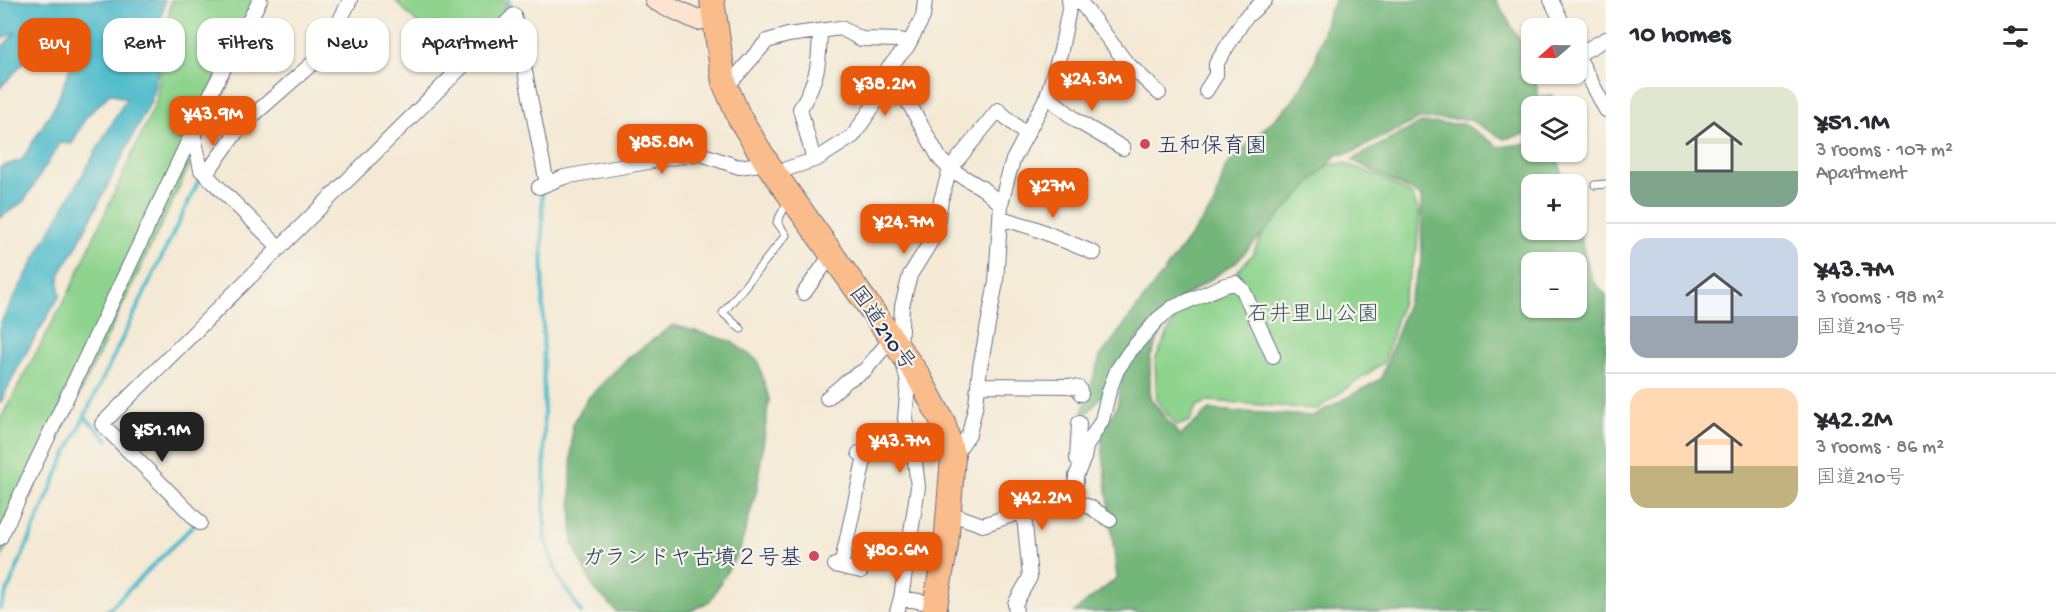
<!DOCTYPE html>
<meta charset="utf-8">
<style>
body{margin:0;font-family:"Gochi Hand","Klee One",sans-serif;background:#f7f7f7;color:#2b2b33;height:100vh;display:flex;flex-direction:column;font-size:22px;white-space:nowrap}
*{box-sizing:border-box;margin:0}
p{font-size:20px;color:#7c7c81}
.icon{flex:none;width:33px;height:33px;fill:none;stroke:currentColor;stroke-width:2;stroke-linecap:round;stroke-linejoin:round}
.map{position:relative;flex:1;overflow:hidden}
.panel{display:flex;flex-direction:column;background:#fff;width:450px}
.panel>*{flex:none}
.banner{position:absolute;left:18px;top:18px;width:570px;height:54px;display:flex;gap:12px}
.needle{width:39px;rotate:250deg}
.fabs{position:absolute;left:1521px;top:18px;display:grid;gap:12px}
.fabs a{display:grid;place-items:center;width:66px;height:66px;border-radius:12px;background:#fff;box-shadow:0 2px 4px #0004;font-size:30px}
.price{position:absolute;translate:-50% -51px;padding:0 14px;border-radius:12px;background:#ea580c;color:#fff;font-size:20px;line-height:39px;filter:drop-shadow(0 2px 3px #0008)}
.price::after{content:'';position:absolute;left:50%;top:36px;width:18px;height:14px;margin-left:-9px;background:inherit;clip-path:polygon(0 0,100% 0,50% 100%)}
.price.current{background:#222;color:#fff}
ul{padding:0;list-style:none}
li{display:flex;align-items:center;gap:18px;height:150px;padding:0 24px}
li+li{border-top:2px solid #e1e1e2}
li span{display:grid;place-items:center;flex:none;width:168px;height:120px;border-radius:18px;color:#555}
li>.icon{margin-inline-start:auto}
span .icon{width:72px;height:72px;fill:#fffc;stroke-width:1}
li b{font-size:26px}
h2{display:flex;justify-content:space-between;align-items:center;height:72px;padding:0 24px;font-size:26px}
.chip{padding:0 21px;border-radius:18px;background:#fff;box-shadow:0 2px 4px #0004;font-size:21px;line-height:54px}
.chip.current{background:#ea580c;color:#fff}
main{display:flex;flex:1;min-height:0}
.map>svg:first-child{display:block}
.green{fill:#8fd48e;stroke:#558276;stroke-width:1.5}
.forest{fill:#73b679;stroke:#47726c;stroke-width:1.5;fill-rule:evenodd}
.water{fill:#50bccb;stroke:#367694;stroke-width:1.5}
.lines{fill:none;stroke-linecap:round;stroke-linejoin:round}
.stream{stroke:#50bccb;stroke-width:4}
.lane-casing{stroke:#677087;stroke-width:9}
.street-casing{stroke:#677087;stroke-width:16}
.secondary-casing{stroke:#677087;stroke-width:22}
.highway-casing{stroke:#677087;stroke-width:26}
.lane{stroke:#fff;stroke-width:7}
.street{stroke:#fff;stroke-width:14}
.secondary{stroke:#fde4d1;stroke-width:20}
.highway{stroke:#fabc8b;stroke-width:24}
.poi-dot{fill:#d1495b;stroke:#f7f3e8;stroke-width:2}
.labels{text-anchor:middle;stroke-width:4.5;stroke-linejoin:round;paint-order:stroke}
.poi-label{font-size:22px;fill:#1b2f5e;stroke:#f7f3e8;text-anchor:start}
.park-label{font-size:22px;fill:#38586a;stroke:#f7f3e8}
.street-label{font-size:22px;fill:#1b2f5e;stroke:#f7f3e8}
</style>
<main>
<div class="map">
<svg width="1606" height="612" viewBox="0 0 1606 612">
<rect width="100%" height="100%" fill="#f7f3e8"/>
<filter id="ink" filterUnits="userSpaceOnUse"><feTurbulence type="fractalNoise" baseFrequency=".0167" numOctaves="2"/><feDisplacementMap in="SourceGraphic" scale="12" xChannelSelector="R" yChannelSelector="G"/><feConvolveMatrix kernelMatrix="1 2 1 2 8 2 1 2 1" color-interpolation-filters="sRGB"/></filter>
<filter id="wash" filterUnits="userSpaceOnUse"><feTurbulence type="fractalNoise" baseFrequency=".008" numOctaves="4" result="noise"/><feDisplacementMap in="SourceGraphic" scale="24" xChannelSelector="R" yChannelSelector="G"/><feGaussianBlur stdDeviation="1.35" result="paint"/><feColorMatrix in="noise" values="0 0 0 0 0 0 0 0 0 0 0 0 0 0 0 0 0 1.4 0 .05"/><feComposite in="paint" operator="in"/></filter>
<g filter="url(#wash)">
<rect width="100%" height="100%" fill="#f4e9d4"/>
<path class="green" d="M171,0H269L0,560V420L70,290L156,102Z
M395,0H504L506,12L457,65Z
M1344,163L1380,177L1413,196L1419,212L1417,249L1384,362L1317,409L1209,401L1197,406L1190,421L1177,426L1157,401L1155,360L1172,324L1186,300L1229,281L1252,255L1284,193L1328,165Z"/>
<path class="forest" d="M1335,0H1496L1531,60L1532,74H1535L1538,97L1552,95L1556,106H1532L1531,133L1504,139L1468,119H1419L1353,152L1337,155L1235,263L1179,300L1136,354L1166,320L1150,358V398L1180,436L1209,410L1313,416L1381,379L1422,261L1421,196L1352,160L1421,123L1464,124L1499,147L1531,143L1532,152H1556L1565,184H1532V230H1576L1577,225L1592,280L1606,295V612H1074L1117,578L1101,435L1117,406L1123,370L1079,423L1100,357L1214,205L1226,166L1292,102L1314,65L1328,14ZM1532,262H1576V308H1532Z
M673,325L730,341L758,361L769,399L757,489L740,549L710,601L689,612H617L593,587L573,544L571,490L572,425L588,398L628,358Z"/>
<path class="water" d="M0,0H165L160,23L168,28L151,101L73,253C62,267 56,277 60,295L20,363L0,404V324L42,245L126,99L111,93L86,117L72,144L60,143L24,201L0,218V167L22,160L56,104L74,58L62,50L24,62L0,88V49L16,32L0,39Z"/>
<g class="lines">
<path class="stream" d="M508,0L511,14
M542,190L545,539L559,578L581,612
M85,417L108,440
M0,608L62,463L202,174
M106,612L194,525L193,523"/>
</g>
</g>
<g filter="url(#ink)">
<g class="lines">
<defs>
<path id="lane" d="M1595,185L1606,184
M741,329L723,313L786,235L777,222L788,201"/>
<path id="street" d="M1079,0L1125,61L1159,93
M1551,0L1565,28
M1576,53L1606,110
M1577,55L1606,39
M886,87H895L906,98L940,159L950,169L982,188L1001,204
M726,88L767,41L788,35L841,28L861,39L900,40L909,42
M1206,91L1216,75V64L1245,18L1265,0
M1047,96L1077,121L1123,148
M193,132L201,170L280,248
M814,160L800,109C818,78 819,66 820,31
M774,173L817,159L853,136L886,87L888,68L907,47L923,17L925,0
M206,174L241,126L323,54L350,0
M539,187L564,177L698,153L739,167L767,163
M1001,218L1034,228L1094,253
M804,293L832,254
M978,385L1068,386L1079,388L1081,394
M827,398L848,380L865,370L892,338
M953,457L969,434L976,404L980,367L996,282L1001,204L1006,184L1013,160L1047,96L1061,50L1070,4L1069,0
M1077,459L1079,423
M1075,503L1076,476L1084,458L1086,447L1102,420L1109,391L1117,370L1130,351L1158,319L1172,308L1225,285L1236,283L1243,290L1273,356
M949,513L983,525L1024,511
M200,523L102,424L514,15L547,184
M0,538L215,85L260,0
M835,565L861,571
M841,566L865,456L859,453
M901,598L918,487L914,453L905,419L908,383L900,350L902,306L910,275L935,235L941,200L950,169L998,110L1026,135
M897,612L901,598L936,604
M1016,612L1015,604L1030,577L1023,504L1051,495L1090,507L1110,520"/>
<path id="secondary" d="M655,0L698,20L714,15"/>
<path id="highway" d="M712,0L724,82L739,117L767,163L917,374L943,422L953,457L946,545L934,612"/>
</defs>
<use href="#lane" class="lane-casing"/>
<use href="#street" class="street-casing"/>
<use href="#secondary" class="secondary-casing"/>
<use href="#highway" class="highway-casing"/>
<use href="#lane" class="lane"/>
<use href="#street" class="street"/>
<use href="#secondary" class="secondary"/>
<use href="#highway" class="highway"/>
</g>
</g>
<g class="poi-dot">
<circle cx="1145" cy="144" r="6"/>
<circle cx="814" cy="556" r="6"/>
</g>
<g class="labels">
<g class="poi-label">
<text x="1157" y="152">五和保育園</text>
<text x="802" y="564" text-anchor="end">ガランドヤ古墳２号基</text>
</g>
<g class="park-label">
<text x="1313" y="320">石井里山公園</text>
</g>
<g class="street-label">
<text transform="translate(884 327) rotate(55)" y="8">国道210号</text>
</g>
</g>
</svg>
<div class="fabs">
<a><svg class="needle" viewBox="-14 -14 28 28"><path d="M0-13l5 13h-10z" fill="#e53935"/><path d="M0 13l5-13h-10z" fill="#7c7c81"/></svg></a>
<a><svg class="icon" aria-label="layers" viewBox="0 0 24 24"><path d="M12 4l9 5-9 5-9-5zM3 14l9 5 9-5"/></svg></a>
<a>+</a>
<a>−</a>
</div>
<b class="price" style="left:1092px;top:112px">¥24.3M</b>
<b class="price" style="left:885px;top:117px">¥38.2M</b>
<b class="price" style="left:213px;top:147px">¥43.9M</b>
<b class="price" style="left:662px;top:175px">¥85.8M</b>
<b class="price" style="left:1053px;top:219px">¥27M</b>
<b class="price" style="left:904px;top:255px">¥24.7M</b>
<b class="price current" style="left:162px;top:463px">¥51.1M</b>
<b class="price" style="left:900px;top:474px">¥43.7M</b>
<b class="price" style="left:1042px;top:531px">¥42.2M</b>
<b class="price" style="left:897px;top:583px">¥80.6M</b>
<div class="banner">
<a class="chip current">Buy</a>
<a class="chip">Rent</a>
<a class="chip">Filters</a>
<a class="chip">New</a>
<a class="chip">Apartment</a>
</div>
</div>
<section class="panel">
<h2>10 homes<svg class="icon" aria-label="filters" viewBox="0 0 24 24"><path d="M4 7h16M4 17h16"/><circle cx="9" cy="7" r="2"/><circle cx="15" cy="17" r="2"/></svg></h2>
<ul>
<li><span style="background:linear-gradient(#dfe7d0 70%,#7fa58c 0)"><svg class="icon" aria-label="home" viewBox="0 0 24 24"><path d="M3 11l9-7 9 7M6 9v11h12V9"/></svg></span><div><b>¥51.1M</b><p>3 rooms · 107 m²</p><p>Apartment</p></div></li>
<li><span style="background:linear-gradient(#c9d6e8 65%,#9aa5b1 0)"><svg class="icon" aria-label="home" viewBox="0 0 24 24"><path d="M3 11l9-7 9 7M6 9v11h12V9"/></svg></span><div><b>¥43.7M</b><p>3 rooms · 98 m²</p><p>国道210号</p></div></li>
<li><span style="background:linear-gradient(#ffd9b3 65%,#c2b280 0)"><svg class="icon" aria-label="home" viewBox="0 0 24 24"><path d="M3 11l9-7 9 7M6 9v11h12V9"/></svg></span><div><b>¥42.2M</b><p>3 rooms · 86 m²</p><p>国道210号</p></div></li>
</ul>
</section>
</main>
